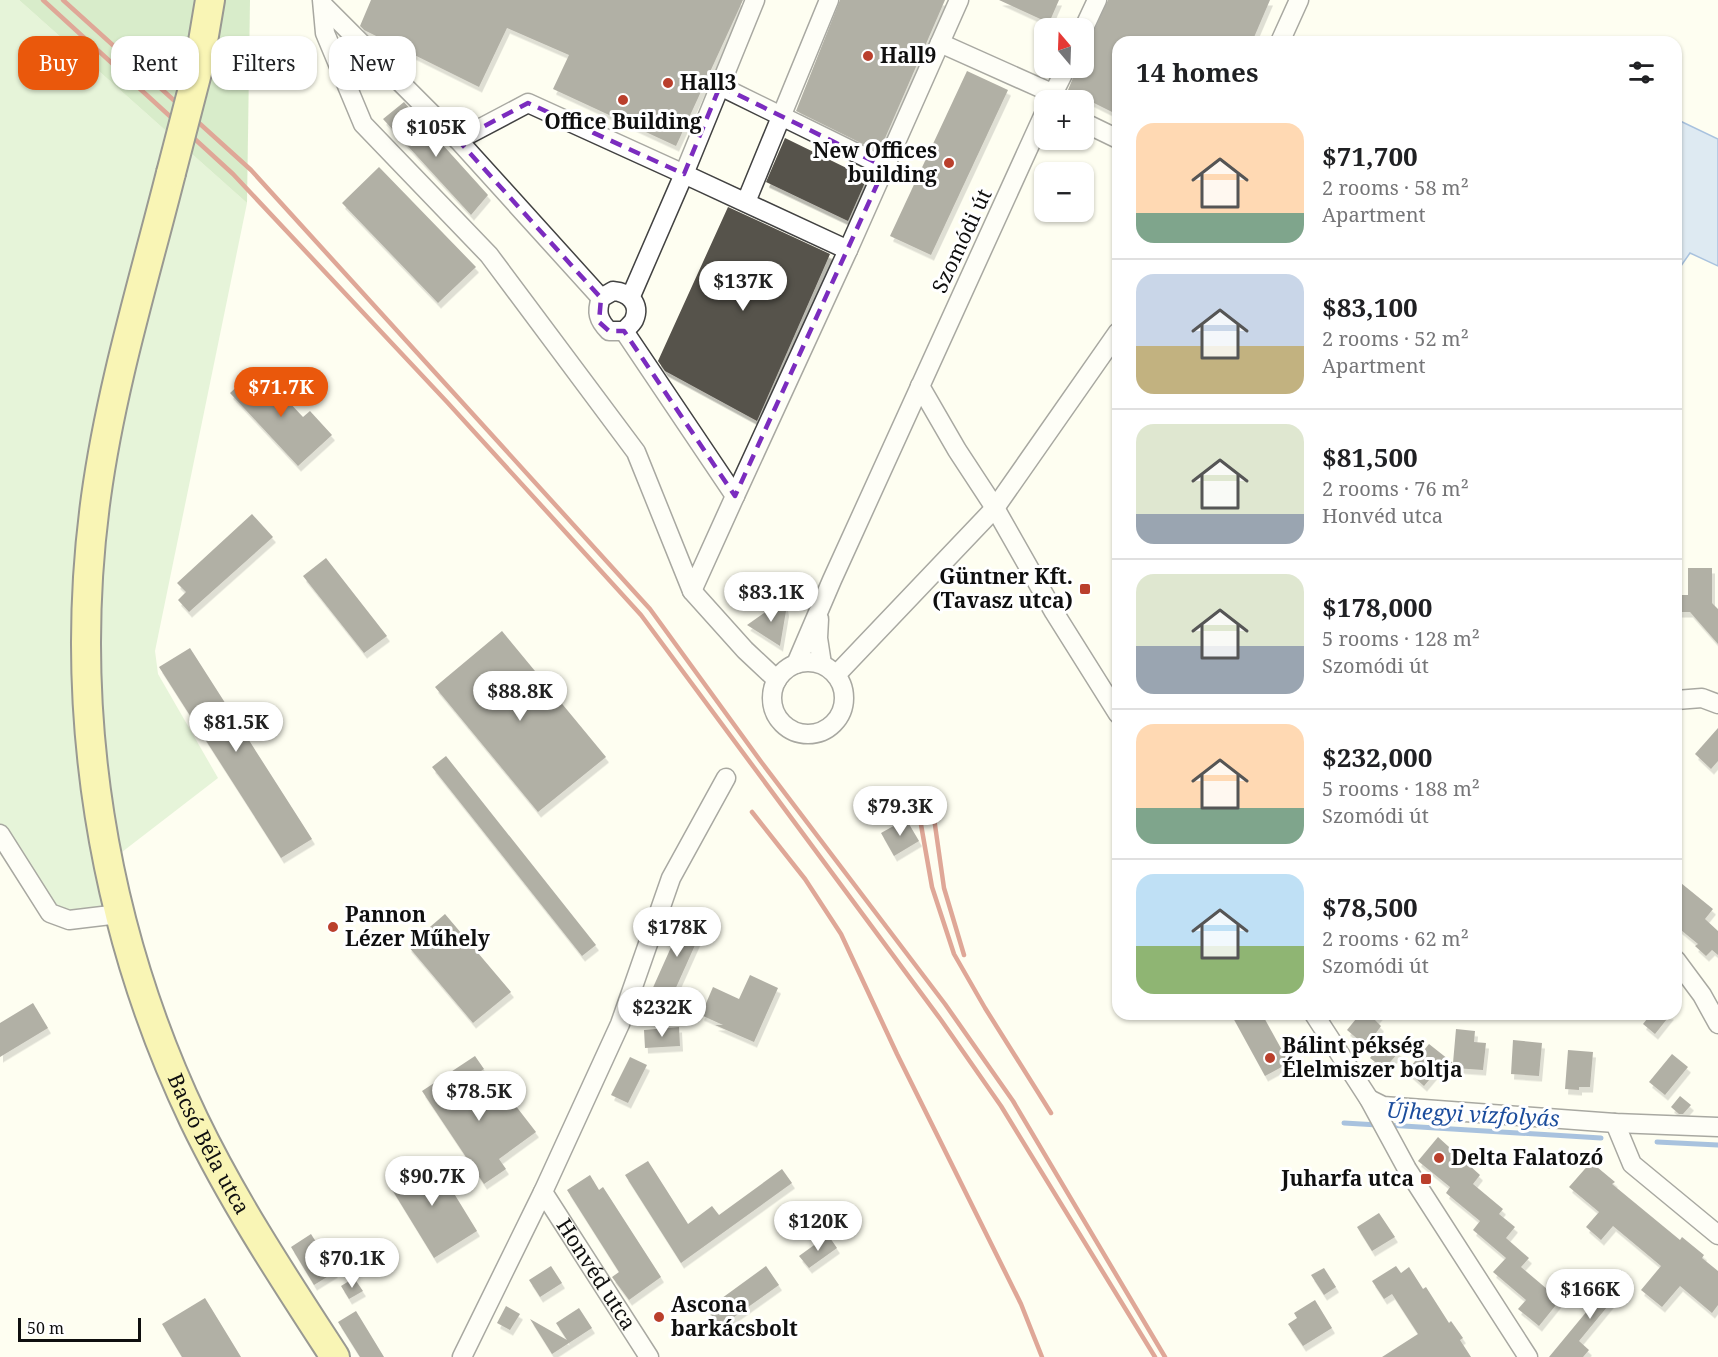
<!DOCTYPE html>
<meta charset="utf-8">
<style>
body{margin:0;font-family:"Noto Serif",serif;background:#f6f6f6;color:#202124;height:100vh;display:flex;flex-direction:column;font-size:22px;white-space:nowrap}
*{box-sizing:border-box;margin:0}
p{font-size:20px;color:#757577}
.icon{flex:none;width:33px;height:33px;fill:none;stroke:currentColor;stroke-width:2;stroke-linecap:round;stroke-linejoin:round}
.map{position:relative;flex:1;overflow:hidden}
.panel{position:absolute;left:1112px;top:36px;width:570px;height:984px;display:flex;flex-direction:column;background:#fff;border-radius:18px;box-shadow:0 2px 4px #0004}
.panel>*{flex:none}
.hud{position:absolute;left:18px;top:36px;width:570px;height:54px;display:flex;gap:12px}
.needle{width:39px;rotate:341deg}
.buttons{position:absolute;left:1034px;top:18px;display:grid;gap:12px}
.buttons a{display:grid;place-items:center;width:60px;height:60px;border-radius:12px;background:#fff;box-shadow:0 2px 4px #0004;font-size:30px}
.scale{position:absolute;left:18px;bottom:15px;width:123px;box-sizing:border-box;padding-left:6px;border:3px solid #0f0f0f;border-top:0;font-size:16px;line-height:21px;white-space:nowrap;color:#0f0f0f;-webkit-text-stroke:4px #fff;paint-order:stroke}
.price{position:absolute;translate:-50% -51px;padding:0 14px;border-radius:21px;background:#fff;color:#222;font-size:20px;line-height:39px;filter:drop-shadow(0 2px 3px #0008)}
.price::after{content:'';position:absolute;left:50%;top:36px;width:18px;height:14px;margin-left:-9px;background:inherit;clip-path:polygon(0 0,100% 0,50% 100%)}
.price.on{background:#ea580c;color:#fff}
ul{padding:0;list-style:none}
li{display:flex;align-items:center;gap:18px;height:150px;padding:0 24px}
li+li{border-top:2px solid #e0e0e0}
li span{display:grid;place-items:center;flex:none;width:168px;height:120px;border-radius:18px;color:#555}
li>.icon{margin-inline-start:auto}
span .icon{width:72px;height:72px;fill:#fffc;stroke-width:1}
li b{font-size:26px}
h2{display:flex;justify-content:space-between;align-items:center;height:72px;padding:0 24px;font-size:26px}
.chip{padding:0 21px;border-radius:18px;background:#fff;box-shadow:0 2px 4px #0004;font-size:21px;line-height:54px}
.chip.on{background:#ea580c;color:#fff}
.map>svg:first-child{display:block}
.green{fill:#cae8bc}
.forest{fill:#acd89b}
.water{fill:#b8d2f4;stroke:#427ac8;stroke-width:1.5}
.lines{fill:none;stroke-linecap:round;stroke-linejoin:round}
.stream{stroke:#427ac8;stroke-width:5}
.building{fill:#57524c;filter:url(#shadow)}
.minor-casing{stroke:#424242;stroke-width:21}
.primary-casing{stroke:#202020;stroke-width:32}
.minor{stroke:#fff;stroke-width:18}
.primary{stroke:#f3eb6d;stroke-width:28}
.rail{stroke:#ba3f2c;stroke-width:4.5}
.primary-bridge-casing{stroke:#202020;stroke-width:32;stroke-linecap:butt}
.primary-bridge{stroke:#f3eb6d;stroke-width:28}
.marked{fill:none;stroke:#7b2cbf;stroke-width:4.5;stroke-dasharray:12 8;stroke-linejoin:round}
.poi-dot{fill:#ba3f2c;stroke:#fff;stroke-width:2}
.labels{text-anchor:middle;stroke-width:6;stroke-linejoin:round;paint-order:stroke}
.poi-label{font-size:21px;font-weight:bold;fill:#0f0f0f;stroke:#fff;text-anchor:start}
.street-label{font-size:21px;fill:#0f0f0f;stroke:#fff}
.water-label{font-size:22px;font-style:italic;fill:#1c4d9c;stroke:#fff}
</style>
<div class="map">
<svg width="1718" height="1357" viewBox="0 0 1718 1357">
<defs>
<filter id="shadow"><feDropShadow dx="3" dy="5.5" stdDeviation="0" flood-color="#0004"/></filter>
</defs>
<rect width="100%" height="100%" fill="#fefef1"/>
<path class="green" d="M0,0H19L247,203L155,651L158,674L218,778L122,852L119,914L50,913L0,834Z"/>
<path class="forest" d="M19,0H250L247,203Z"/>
<path class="water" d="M1676,119L1718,139V266L1690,253L1676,273Z"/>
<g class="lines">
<path class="stream" d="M1344,1123L1378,1125
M1387,1125L1601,1138
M1657,1142L1718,1145"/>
</g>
<path class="building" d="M371,0H743L676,146L553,89L569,55L507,28L479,87L364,30L360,26Z
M840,0H945L879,152L796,111Z
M999,0H1059L1049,23Z
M1108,0H1270L1252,42H1118V115L1068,90L1077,68H1083V54Z
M967,71L1008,90L931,255L890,236Z
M404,102L488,195L471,215L383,119Z
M785,138L867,178L848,221L766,182Z
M379,167L476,267L438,303L342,203Z
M728,207L830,254L757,421L665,371L658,361Z
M257,368L303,417L310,411L332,435L298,466L230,393Z
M252,514L273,537L189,612L178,600L186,592L177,583Z
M326,558L387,636L364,653L303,576Z
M1688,568H1712V603L1718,609V644L1690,612H1676V595H1688Z
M784,599L786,611L780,646L747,625Z
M502,631L606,757L538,812L435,687Z
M190,648L312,839L281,858L159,667Z
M1718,728V761L1711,769L1695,754Z
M446,756L596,945L582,956L432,767Z
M906,819L919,841L894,856L881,833Z
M1676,879L1713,909L1705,919L1718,931V955L1712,950L1706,956L1695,946L1698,944L1676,926Z
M445,914L511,992L473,1023L408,946Z
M685,916L704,925L670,1001L651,992Z
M750,975L778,988L754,1042L715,1025H723L701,1015L713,987L739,999Z
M33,1003L48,1028L0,1057V1023Z
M1231,1014H1262L1289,1063L1265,1076Z
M1360,1014H1380L1375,1020L1381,1026L1376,1033L1399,1052L1384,1069L1370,1058L1374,1053L1347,1030Z
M1651,1014H1671L1655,1034L1643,1024Z
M679,1027L680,1046L645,1048L644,1030Z
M1456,1029L1475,1031L1474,1042L1486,1043L1483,1070L1440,1067L1424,1086L1407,1071L1429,1044L1453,1063Z
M1513,1040L1542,1043L1539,1076L1511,1074Z
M1568,1050L1593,1052L1590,1087H1579V1090L1565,1089Z
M1672,1054L1688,1067L1665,1095L1649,1082Z
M475,1056L484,1069L457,1087L476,1115L505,1092L536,1132L499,1159L506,1169L484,1184L422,1091Z
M630,1057L647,1065L628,1103L611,1095Z
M1680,1096L1691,1105L1683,1114H1679L1671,1107Z
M1438,1137L1480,1175L1473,1184L1503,1209L1499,1214L1515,1227L1506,1238L1529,1258L1521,1267L1560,1300L1539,1326L1518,1309L1526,1300L1493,1272L1506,1258L1473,1230L1480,1221L1446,1193L1450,1187L1418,1161Z
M431,1156L477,1231L434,1258L388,1183Z
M648,1161L688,1224L712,1206L719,1215L782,1169L792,1183L681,1263L625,1175Z
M1591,1162L1615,1182L1612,1184L1680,1240L1682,1237L1704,1255L1702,1258L1718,1271V1305L1712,1313L1680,1286L1662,1307L1641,1290L1661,1266L1613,1226L1601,1240L1586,1227L1599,1212L1569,1187Z
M590,1175L599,1190L603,1187L661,1277L629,1300L612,1277L619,1272L567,1190Z
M1379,1213L1395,1237L1372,1251L1357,1227Z
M311,1234L335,1272L314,1285L291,1247Z
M828,1235L837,1248L809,1268L799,1256Z
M551,1266L562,1283L540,1297L529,1280Z
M766,1266L779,1285L720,1327L707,1309Z
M1396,1266L1401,1273L1409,1267L1423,1289L1426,1287L1449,1323L1451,1321L1463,1338L1460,1340L1471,1357H1382L1418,1334L1392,1294L1384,1299L1372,1281Z
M1324,1268L1336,1287L1324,1295L1311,1275Z
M1621,1270L1631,1278L1579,1341L1589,1350L1583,1357H1549Z
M354,1278L363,1291L349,1299L341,1286Z
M205,1298L241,1357H182L162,1324Z
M1315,1300L1332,1328L1303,1346L1288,1324L1297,1318L1294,1313Z
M506,1306L520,1314L510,1330L497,1323Z
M579,1308L592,1328L552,1354L530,1319L567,1340L556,1323Z
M356,1311L384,1357H360L338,1322Z"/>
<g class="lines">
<defs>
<g id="minor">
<path d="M322,0L325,33L363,124L489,255L636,452L692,591L735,496L624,331"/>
<path d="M755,0L720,86L885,167"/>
<path d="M323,5L458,140"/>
<path d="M1083,30L1097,0"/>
<path d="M1280,42L1299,0"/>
<path d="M940,43L1054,94"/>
<path d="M1050,100L1066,68"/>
<path d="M1083,122L1118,139"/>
<path d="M746,202L829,0"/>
<path d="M848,250L959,0"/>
<path d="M613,291C629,292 641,304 634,320C632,324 627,328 624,331H609C598,320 596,312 601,298Z"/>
<path d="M631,296L684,174L848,250L735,496"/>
<path d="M601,298L458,140L528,103L684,174L720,86"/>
<path d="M920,386L957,450L995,508L1054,612L1118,714"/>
<path d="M692,591L745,650L777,680"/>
<path d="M819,619L818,638L822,664"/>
<circle cx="808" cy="698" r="36"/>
<path d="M796,664L832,580L1044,114"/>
<path d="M836,675L995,508L1118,332"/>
<path d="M1676,700L1702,698L1718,704"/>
<path d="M0,834L50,913L69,920L119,914"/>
<path d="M1676,960L1702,995L1718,1024"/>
<path d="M1314,1014L1369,1099L1407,1169L1528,1357"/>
<path d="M1369,1099L1383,1106L1615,1123L1718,1127"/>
<path d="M1615,1123L1632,1164L1718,1235"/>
<path id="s1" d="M543,1192L649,1357"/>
<path d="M462,1357L543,1192L620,1024L671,878L726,778"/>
</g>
<g id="primary">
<path d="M199,65L210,0"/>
<path id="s2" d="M171,173C144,280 111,387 96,497C67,708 102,927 194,1120C234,1203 285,1280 335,1357"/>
</g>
</defs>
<use href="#minor" class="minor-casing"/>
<use href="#primary" class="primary-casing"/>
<use href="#minor" class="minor"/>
<use href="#primary" class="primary"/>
<path class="rail" d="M43,0L233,174L447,402L641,615L941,1020L1001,1106L1155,1357
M63,0L251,170L650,609L762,763L945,1004L1013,1101L1165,1357
M752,812L805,879L841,934L897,1054L1021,1304L1042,1357
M934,818L944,888L964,955
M920,819L932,887L954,954L985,1008L1051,1113"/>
<defs>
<path id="primary-bridge" d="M171,173L199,65"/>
</defs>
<use href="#primary-bridge" class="primary-bridge-casing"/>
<use href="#primary-bridge" class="primary-bridge"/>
</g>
<path d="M0 0H1718V1357H0ZM720,86L885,167L735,496L624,331H609L599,322L601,298L458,140L528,103L684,174Z" fill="#fefef1" fill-opacity=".55" fill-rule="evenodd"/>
<path class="marked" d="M720,86L885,167L735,496L624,331H609L599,322L601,298L458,140L528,103L684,174Z"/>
<g class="poi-dot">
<circle cx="868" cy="56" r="6"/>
<circle cx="668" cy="83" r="6"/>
<circle cx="623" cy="100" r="6"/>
<circle cx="949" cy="163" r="6"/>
<rect x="1079" y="583" width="12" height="12" rx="3"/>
<circle cx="333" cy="927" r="6"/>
<circle cx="1270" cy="1058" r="6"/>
<circle cx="1439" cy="1158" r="6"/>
<rect x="1420" y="1173" width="12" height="12" rx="3"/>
<circle cx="659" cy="1317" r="6"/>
</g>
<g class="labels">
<g class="poi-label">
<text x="880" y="63">Hall9</text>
<text x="680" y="90">Hall3</text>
<text x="623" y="129" text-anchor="middle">Office Building</text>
<text x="937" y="158" text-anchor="end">New Offices<tspan x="937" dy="24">building</tspan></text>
<text x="1073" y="584" text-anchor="end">Güntner Kft.<tspan x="1073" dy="24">(Tavasz utca)</tspan></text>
<text x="345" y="922">Pannon<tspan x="345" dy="24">Lézer Műhely</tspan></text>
<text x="1282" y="1053">Bálint pékség<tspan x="1282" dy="24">Élelmiszer boltja</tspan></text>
<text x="1451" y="1165">Delta Falatozó</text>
<text x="1414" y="1186" text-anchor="end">Juharfa utca</text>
<text x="671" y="1312">Ascona<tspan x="671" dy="24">barkácsbolt</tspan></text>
</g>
<g class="street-label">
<text transform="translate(962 241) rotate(-65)" y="7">Szomódi út</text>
<text dy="7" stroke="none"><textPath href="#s2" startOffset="1000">Bacsó Béla utca</textPath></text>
<text dy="7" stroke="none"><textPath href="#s1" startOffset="98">Honvéd utca</textPath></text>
</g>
<g class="water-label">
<text transform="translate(1473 1114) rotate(3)" y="8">Újhegyi vízfolyás</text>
</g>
</g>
</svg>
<div class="buttons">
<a><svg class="needle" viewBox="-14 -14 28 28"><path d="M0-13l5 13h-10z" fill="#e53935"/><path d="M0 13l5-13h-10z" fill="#757577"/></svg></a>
<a>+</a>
<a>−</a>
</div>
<div class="scale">50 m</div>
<b class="price" style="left:436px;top:158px">$105K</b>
<b class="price" style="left:743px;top:312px">$137K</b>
<b class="price on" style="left:281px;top:418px">$71.7K</b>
<b class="price" style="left:771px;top:623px">$83.1K</b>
<b class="price" style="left:520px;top:722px">$88.8K</b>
<b class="price" style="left:236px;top:753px">$81.5K</b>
<b class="price" style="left:900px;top:837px">$79.3K</b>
<b class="price" style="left:677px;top:958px">$178K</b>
<b class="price" style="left:662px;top:1038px">$232K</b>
<b class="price" style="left:479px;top:1122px">$78.5K</b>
<b class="price" style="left:432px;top:1207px">$90.7K</b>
<b class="price" style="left:818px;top:1252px">$120K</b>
<b class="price" style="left:352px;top:1289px">$70.1K</b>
<b class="price" style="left:1590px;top:1320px">$166K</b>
<div class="hud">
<a class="chip on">Buy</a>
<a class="chip">Rent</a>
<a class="chip">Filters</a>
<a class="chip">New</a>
</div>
<section class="panel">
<h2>14 homes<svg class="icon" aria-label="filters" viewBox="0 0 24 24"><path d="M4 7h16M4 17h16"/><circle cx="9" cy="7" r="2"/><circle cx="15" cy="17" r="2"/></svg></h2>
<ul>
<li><span style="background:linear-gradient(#ffd9b3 75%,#7fa58c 0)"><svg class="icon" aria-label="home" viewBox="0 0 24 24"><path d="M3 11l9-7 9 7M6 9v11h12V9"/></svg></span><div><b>$71,700</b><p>2 rooms · 58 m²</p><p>Apartment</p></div></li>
<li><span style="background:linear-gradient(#c9d6e8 60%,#c2b280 0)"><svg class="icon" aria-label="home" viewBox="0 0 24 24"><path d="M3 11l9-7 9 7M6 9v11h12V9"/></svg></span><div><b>$83,100</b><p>2 rooms · 52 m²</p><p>Apartment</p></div></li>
<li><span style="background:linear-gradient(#dfe7d0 75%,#9aa5b1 0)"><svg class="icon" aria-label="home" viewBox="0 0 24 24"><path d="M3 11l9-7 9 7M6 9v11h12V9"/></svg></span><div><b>$81,500</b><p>2 rooms · 76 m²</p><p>Honvéd utca</p></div></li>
<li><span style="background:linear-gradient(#dfe7d0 60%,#9aa5b1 0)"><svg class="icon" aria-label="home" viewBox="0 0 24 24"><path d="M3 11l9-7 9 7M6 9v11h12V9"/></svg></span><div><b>$178,000</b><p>5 rooms · 128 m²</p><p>Szomódi út</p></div></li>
<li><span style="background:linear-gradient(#ffd9b3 70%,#7fa58c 0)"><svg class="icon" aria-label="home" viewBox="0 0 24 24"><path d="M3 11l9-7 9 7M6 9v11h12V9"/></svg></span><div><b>$232,000</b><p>5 rooms · 188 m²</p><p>Szomódi út</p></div></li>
<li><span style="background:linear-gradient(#bfe0f5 60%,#8fb573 0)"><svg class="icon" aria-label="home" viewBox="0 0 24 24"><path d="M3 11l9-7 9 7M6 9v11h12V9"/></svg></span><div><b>$78,500</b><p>2 rooms · 62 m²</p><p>Szomódi út</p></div></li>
</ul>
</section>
</div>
